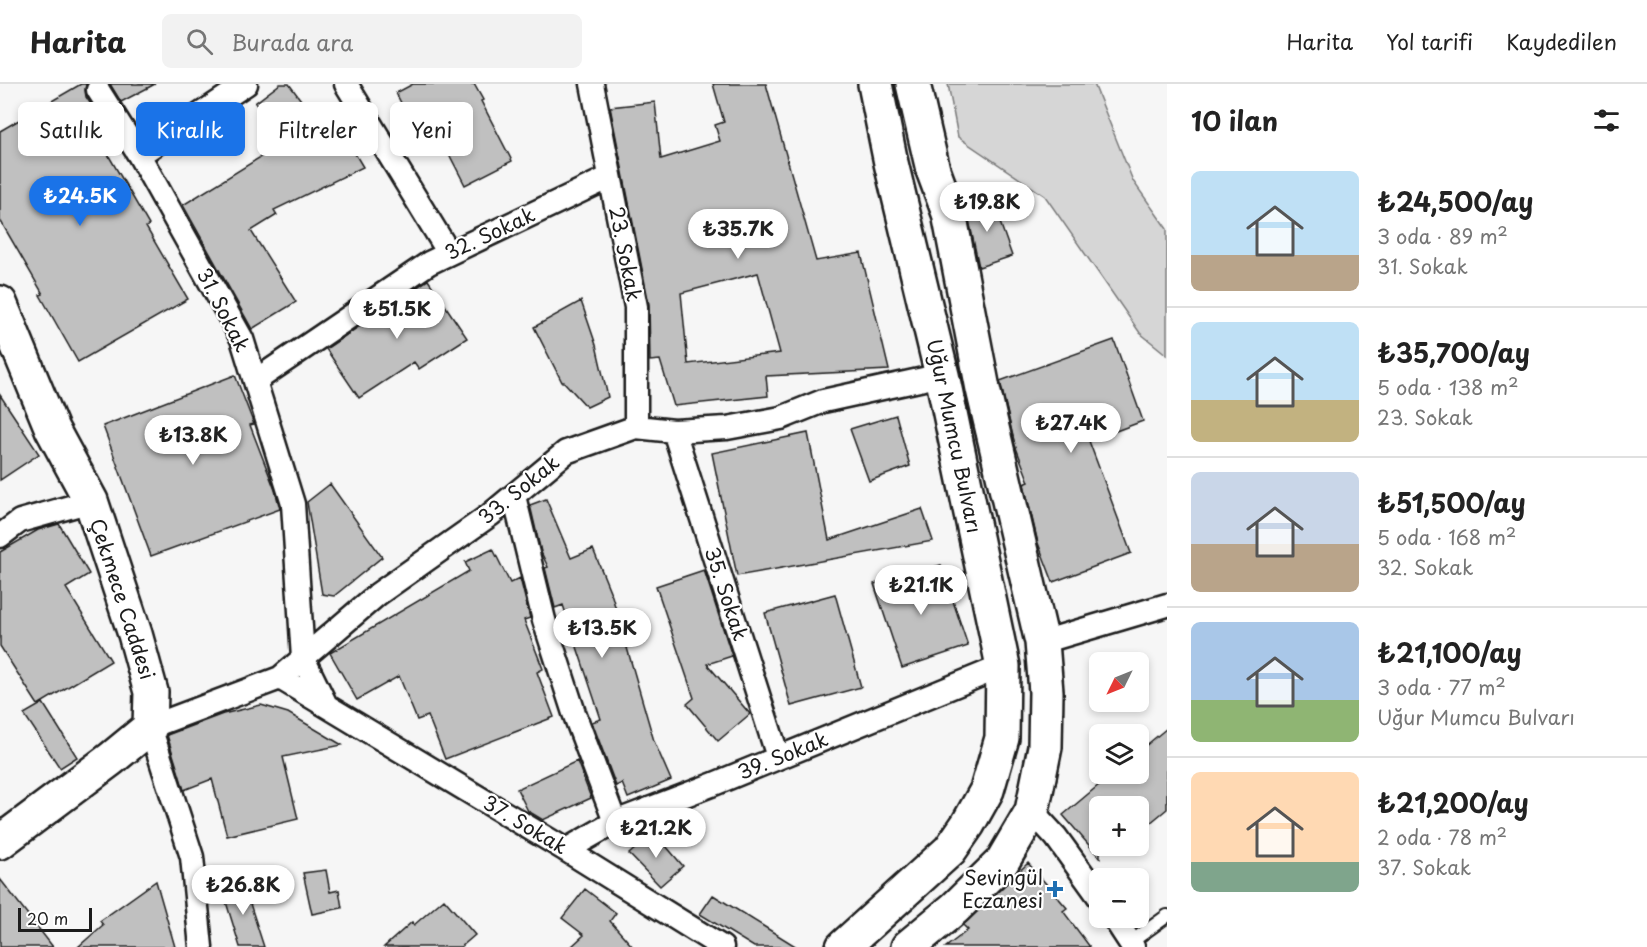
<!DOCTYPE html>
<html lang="tr">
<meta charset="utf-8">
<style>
body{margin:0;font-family:"Playpen Sans",sans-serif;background:#f2f2f2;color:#222;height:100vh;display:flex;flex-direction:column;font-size:22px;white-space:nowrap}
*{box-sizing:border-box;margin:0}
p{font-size:20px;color:#767676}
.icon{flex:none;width:33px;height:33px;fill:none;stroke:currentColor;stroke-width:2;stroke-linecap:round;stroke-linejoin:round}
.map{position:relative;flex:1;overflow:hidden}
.drawer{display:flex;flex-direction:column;background:#fff;width:480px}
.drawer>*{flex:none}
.banner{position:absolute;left:18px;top:18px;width:570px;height:54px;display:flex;gap:12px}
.needle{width:39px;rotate:227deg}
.buttons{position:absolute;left:1089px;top:568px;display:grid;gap:12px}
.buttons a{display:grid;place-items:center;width:60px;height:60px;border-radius:9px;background:#fff;box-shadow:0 3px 9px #0003;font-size:30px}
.scale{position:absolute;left:18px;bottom:15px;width:74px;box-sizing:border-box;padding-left:6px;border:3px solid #1c1c1c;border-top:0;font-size:16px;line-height:21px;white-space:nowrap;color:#1c1c1c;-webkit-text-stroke:4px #fff;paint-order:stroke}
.price{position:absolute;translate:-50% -51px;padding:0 14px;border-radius:21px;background:#fff;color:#222;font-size:20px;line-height:39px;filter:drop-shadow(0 2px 3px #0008)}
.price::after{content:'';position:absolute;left:50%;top:36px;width:18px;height:14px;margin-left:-9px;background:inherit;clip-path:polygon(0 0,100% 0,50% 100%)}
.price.current{background:#1a73e8;color:#fff}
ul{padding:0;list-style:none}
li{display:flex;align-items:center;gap:18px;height:150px;padding:0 24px}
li+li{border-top:2px solid #e0e0e0}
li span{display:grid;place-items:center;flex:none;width:168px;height:120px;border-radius:9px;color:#555}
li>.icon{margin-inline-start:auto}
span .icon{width:72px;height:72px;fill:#fffc;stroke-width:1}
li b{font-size:26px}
h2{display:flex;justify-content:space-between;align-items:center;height:72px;padding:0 24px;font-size:26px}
.pill{padding:0 21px;border-radius:9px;background:#fff;box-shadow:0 3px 9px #0003;font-size:21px;line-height:54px}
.pill.current{background:#1a73e8;color:#fff}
header{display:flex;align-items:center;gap:36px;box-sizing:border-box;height:84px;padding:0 30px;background:#fff;border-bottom:2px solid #e0e0e0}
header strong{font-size:28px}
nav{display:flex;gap:33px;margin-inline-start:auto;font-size:21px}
.search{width:420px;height:54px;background:#f2f2f2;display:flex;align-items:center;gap:15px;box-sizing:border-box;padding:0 21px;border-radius:9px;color:#767676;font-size:22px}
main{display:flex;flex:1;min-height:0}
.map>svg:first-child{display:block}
.green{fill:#d6d6d6;stroke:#797979;stroke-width:1.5}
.building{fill:#c0c0c0;stroke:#1c1c1c;stroke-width:1.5;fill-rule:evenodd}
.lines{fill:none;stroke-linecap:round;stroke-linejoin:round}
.service-casing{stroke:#1c1c1c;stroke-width:16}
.minor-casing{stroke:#1c1c1c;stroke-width:27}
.secondary-casing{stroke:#1c1c1c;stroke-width:38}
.primary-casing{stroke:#1c1c1c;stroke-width:38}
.service{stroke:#fff;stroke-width:12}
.minor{stroke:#fff;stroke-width:22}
.secondary{stroke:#fff;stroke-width:33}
.primary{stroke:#fff;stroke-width:33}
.poi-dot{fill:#1f6fb2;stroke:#fff;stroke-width:2}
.labels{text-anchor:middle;stroke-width:4.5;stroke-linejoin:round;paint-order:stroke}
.street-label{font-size:20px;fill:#1c1c1c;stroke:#fff}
.poi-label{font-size:20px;fill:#1c1c1c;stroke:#fff;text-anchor:end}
</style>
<header>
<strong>Harita</strong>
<div class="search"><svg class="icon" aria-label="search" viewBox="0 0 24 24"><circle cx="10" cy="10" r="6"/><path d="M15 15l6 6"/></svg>Burada ara</div>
<nav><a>Harita</a><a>Yol tarifi</a><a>Kaydedilen</a></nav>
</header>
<main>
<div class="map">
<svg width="1167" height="863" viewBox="0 0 1167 863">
<rect width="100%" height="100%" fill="#f6f6f6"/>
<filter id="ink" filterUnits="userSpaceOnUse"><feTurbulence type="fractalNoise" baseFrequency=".0167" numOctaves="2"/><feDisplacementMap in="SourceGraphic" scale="12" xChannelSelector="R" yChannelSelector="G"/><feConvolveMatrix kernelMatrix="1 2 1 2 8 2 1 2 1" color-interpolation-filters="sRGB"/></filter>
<g filter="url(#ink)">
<path class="green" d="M948,0H1094L1133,97L1167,145V271L1140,249L1045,112L958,53Z"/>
<path class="building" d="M81,0H86L85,6L86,13L98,31L88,36L149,141L146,143L188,215L78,278L40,211L43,210L0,136V47Z
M110,0H155L121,18Z
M280,0H289L318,39L332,31L363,83L274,126L277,131L251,147L296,218L252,245L183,121L285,58L255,19Z
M413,0H474L483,16L481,17L512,77L465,101L434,41L417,50L396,9Z
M713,0H766L816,177L861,169L889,286L766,292L768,312L674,322L660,276L650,277L649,220L610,23L655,18L661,75L720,57L715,41L724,38ZM758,189L780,269L688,280L681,209Z
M991,113L1012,172L979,183L966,122Z
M428,196L467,254L419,285L414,278L359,314L326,265Z
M581,217L596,261L608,313L587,323L564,298H562L534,243Z
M1114,256L1143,337L1089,357L1131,469L1053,498L1038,459L1024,400L1029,398L1015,361L1000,297Z
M235,291L253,338L254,340L250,341L275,406L280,425L151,472L103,342Z
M0,311L39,370L0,396Z
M896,331L910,382L869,397L850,345Z
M808,349L829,456L922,425L933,457L737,492L712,369Z
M330,400L382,473L334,512L322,510L307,418Z
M546,415L571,474L593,465L612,512L654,657L671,696L628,714L622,699L616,702L592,638L601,635L563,521L555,524L545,484L548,483L541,468L530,421Z
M59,440L89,490L66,504L111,577L38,621L0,562V468L38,446Z
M493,465L510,499L520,494L530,534L524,536L543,585L537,588L554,633L445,675L428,632L417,636L399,592L357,616L330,569L469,487L465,478Z
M941,481L968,562L902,584L874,500Z
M704,486L732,572L707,580L750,630L718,657L687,620L694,614L656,502Z
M835,510L861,603L791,622L765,529Z
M43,619L77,673L60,684L24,630Z
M261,621L288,629L342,661L283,673L298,735L227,752L212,695L184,706L167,651L223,630Z
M1167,644V725L1138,749V723H1100V774L1063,731L1112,690H1138V668Z
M577,677L591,714L543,736L528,727L517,705Z
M654,748L683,782L660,802L629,770Z
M1028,779L1067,824L1063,827L1090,863H946L968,846L963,841Z
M326,786L330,808L339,806L342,824L312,830L303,789Z
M0,795L53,863H0Z
M156,797L175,863H78L103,841L100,837Z
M243,798L264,863H240L222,805Z
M585,805L616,829L610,837L633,863H571L584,851L562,834Z
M713,811L797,863H754L700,830Z
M444,815L475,851L461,863H384L412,838L414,841Z"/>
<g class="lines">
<defs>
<path id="service" d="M1131,858L1167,832"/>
<path id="minor" d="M346,0L449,169
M592,0L636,223V343
M98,6L139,71L242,255L293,420L303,574L326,621
M139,71L246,0
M255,297L429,179L610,93
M674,347L778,673
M514,412L544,536L574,629L615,738
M0,452L20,437L91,417
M1042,558L1167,521
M280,594L378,510L490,431L566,368L636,343L674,347L727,344L781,334L823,317L942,291
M1032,727L1056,753L1100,814
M566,766L615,738L714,700L1003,582
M1114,834L1133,863
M201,863L192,773L150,643L280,594L566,766L722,863"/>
<path id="secondary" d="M0,219L52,345L91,417L135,550L151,608L150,643L111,675L0,758"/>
<path id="primary" d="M843,863L950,766L968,740L987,706L1002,654L1003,582L942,291L891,79L875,0
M908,863L955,824L1002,778L1032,727L1045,663L1046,608L1042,558L983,305L949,129L933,86L913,0"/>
</defs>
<use href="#service" class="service-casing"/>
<use href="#minor" class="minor-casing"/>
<use href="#secondary" class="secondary-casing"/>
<use href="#primary" class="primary-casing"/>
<use href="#service" class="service"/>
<use href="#minor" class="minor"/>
<use href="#secondary" class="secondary"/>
<use href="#primary" class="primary"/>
</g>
</g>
<path class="poi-dot" d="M1052 796h6v6h6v6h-6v6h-6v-6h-6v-6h6z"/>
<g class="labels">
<g class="street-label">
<text transform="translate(490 150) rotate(-25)" y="7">32. Sokak</text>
<text transform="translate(625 170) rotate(79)" y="7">23. Sokak</text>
<text transform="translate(223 226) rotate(63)" y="7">31. Sokak</text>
<text transform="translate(954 352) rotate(78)" y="7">Uğur Mumcu Bulvarı</text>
<text transform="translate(519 406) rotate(-39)" y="7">33. Sokak</text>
<text transform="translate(726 510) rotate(72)" y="7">35. Sokak</text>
<text transform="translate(122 515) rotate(72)" y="7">Çekmece Caddesi</text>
<text transform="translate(783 672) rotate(-22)" y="7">39. Sokak</text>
<text transform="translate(525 741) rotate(31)" y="7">37. Sokak</text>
</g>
<g class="poi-label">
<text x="1043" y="801">Sevingül<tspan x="1043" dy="23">Eczanesi</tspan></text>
</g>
</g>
</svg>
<div class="buttons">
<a><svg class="needle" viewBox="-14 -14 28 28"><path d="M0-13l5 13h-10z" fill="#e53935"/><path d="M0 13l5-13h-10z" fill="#767676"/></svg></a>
<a><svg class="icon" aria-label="layers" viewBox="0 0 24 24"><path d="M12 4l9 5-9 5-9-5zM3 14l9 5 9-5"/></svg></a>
<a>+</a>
<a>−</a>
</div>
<div class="scale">20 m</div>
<b class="price current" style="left:80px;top:143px">₺24.5K</b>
<b class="price" style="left:987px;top:149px">₺19.8K</b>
<b class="price" style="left:738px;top:176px">₺35.7K</b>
<b class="price" style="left:397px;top:256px">₺51.5K</b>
<b class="price" style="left:1071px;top:370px">₺27.4K</b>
<b class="price" style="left:193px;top:382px">₺13.8K</b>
<b class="price" style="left:921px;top:532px">₺21.1K</b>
<b class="price" style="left:602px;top:575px">₺13.5K</b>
<b class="price" style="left:656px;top:775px">₺21.2K</b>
<b class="price" style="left:243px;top:832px">₺26.8K</b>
<div class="banner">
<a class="pill">Satılık</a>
<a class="pill current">Kiralık</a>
<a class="pill">Filtreler</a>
<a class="pill">Yeni</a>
</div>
</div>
<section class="drawer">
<h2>10 ilan<svg class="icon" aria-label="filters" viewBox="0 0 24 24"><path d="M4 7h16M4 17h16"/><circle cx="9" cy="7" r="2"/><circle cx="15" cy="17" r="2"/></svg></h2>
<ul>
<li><span style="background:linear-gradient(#bfe0f5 70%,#b9a48a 0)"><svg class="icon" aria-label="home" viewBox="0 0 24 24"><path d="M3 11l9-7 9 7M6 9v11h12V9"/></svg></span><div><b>₺24,500/ay</b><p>3 oda · 89 m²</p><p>31. Sokak</p></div></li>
<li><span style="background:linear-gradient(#bfe0f5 65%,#c2b280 0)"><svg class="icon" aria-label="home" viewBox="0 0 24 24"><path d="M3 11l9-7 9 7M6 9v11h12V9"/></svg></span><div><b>₺35,700/ay</b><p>5 oda · 138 m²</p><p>23. Sokak</p></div></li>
<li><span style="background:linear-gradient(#c9d6e8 60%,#b9a48a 0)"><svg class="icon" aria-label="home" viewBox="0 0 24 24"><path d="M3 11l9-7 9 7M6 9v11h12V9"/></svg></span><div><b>₺51,500/ay</b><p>5 oda · 168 m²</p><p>32. Sokak</p></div></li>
<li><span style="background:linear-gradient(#a9c7e8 65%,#8fb573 0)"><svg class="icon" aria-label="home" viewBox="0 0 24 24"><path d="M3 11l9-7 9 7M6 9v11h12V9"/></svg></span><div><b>₺21,100/ay</b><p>3 oda · 77 m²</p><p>Uğur Mumcu Bulvarı</p></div></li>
<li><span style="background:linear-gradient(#ffd9b3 75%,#7fa58c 0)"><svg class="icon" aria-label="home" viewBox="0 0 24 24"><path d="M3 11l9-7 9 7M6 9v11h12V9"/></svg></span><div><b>₺21,200/ay</b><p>2 oda · 78 m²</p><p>37. Sokak</p></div></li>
</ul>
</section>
</main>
